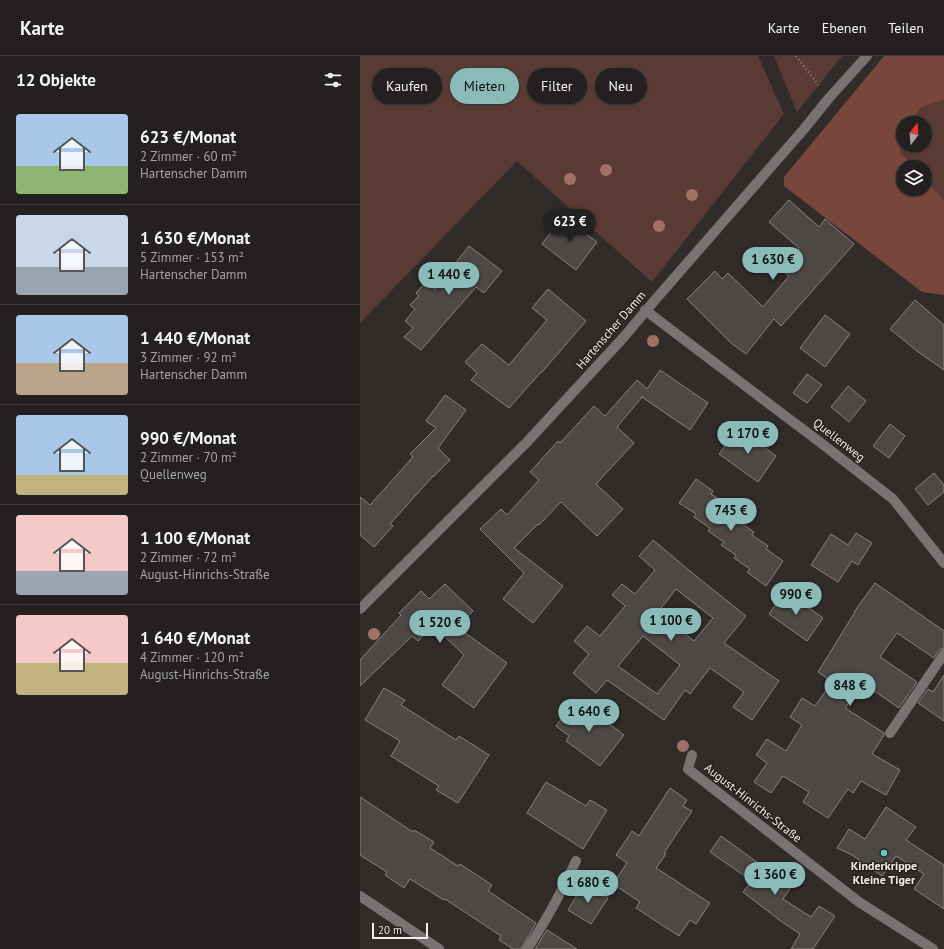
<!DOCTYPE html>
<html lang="de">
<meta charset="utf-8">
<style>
body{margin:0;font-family:"PT Sans",sans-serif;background:#312d2d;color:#f1f3f6;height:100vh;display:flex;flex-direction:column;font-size:15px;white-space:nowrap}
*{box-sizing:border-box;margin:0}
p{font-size:13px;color:#a3a3a5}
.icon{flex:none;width:22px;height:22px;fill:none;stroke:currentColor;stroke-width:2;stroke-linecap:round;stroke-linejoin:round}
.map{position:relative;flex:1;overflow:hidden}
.side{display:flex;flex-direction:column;background:#252020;width:360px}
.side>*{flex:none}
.guide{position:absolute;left:12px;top:12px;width:380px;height:36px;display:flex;gap:8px}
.needle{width:26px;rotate:17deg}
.fabs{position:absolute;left:536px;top:60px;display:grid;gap:8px}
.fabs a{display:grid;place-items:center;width:36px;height:36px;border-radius:50%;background:#252020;box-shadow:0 1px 3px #0004,0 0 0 1px #423e3e;font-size:20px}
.scale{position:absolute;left:12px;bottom:10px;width:56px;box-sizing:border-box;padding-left:4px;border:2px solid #f1edec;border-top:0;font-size:11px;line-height:14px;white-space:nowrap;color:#f1edec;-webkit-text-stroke:3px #272220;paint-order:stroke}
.price{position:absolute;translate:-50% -34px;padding:0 9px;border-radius:14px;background:#8bbbb9;color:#111;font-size:13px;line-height:26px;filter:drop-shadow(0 1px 2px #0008)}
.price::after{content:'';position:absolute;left:50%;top:24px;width:12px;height:9px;margin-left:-6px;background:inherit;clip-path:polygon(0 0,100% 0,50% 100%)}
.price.on{background:#222;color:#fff}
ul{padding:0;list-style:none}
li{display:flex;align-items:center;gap:12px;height:100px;padding:0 16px}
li+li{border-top:1px solid #423e3e}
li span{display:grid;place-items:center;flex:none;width:112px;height:80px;border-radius:4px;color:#555}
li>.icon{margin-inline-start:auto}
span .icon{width:48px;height:48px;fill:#fffc;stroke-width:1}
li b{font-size:17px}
h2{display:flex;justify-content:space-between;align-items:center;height:48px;padding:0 16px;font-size:17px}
.chip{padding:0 14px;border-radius:18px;background:#252020;box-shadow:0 1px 3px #0004,0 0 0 1px #423e3e;font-size:14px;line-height:36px}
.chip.on{background:#8bbbb9;color:#111}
header{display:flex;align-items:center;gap:24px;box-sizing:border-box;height:56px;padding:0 20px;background:#252020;border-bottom:1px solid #423e3e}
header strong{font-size:19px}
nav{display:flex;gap:22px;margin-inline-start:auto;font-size:14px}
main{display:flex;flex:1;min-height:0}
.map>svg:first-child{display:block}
.green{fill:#593b34}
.forest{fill:#78463b}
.building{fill:#4d4746;stroke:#87817f;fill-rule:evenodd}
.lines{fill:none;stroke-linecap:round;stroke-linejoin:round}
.path{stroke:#8a8483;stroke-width:2.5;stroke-dasharray:1 3;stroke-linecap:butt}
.minor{stroke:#767372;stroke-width:10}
.tree{fill:#a27166}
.poi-dot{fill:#59cebf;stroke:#272220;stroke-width:1.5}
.labels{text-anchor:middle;stroke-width:3;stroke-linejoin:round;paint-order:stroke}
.street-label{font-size:12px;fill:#f1edec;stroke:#272220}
.poi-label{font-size:12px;font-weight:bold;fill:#f1edec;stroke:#272220}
</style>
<header>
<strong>Karte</strong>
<nav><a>Karte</a><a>Ebenen</a><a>Teilen</a></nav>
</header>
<main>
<section class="side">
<h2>12 Objekte<svg class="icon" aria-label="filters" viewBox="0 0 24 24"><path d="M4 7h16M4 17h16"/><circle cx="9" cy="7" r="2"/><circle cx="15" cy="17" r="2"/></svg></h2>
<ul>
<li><span style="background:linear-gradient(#a9c7e8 65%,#8fb573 0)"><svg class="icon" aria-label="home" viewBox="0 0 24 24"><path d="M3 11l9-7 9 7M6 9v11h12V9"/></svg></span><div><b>623 €/Monat</b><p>2 Zimmer · 60 m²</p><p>Hartenscher Damm</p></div></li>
<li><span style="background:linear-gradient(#c9d6e8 65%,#9aa5b1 0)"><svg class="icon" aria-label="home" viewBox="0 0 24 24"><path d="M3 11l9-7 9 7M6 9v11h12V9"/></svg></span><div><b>1 630 €/Monat</b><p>5 Zimmer · 153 m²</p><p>Hartenscher Damm</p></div></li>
<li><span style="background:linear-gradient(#a9c7e8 60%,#b9a48a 0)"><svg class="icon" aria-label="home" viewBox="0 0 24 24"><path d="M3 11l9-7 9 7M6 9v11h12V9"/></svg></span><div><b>1 440 €/Monat</b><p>3 Zimmer · 92 m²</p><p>Hartenscher Damm</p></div></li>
<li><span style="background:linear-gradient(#a9c7e8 75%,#c2b280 0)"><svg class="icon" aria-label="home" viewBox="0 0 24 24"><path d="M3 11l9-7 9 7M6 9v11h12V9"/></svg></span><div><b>990 €/Monat</b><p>2 Zimmer · 70 m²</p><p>Quellenweg</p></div></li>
<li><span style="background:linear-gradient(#f6c9c9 70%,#9aa5b1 0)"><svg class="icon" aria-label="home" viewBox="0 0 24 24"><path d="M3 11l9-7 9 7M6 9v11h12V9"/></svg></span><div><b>1 100 €/Monat</b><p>2 Zimmer · 72 m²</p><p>August-Hinrichs-Straße</p></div></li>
<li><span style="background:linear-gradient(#f6c9c9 60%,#c2b280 0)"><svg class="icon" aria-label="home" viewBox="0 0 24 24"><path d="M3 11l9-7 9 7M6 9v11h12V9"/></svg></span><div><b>1 640 €/Monat</b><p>4 Zimmer · 120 m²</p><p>August-Hinrichs-Straße</p></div></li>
</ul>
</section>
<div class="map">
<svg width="584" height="893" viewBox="0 0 584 893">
<rect width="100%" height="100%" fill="#312b2a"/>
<path class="green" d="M0,0H398L424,58L292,226L157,105L0,267Z
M414,0H482L437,56Z
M584,44V144L565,123V111H554L540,96L543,83V89H565V67H549L562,51Z"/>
<path class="forest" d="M524,0H584V44L562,51L549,67H543V83L540,96L554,111H543V133H565V123L584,144V239L562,236L424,130V121Z"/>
<path class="building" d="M429,144L459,171L465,163L494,188L421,270L414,263L386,298L371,287L327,243L355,215L362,223L368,217L403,251L429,220L421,214L439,192L409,166Z
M203,161L237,186L216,214L182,188Z
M109,190L142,215L124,237L116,231L61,294L44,281L53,272L45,265L55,253L50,249L59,240L56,237L66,226L75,233Z
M188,233L226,265L182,316H181L149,352L111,324L117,317L105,306L122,288L149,309L187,264L172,252Z
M555,244L584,269V314L557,295L530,273Z
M465,259L490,278L465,311L440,292Z
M300,314L348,347L330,374L282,341L283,340L257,371L274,387L236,428L263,453L237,480L201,446L179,469L178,468L154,492L203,530L173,567L143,543L164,517L120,473L141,453L147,459L179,424L170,416L198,385L200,387L234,350L245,360L277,324L287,333Z
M447,318L462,329L447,347L433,337Z
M488,330L506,345L489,366L471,351Z
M85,339L106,354L78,392L90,404L73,421V420L30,468L33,470L14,491L0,479V441L10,449L53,401L50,398L76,372L66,365Z
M530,368L545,380L529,402L513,390Z
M378,372L416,400L398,426L359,398Z
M574,417L584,429V436L568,449L555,433Z
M336,423L353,435L351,438L367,449L365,452L380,462L378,465L394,476L392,479L408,490L406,493L423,505L406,530L387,516L390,513L374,502L376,499L361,489L364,486L348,475L350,472L334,461L336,458L319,447Z
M496,477L512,487L498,509L492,505L478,526L451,509L471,478L488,489Z
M293,484L331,516L386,560L364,587L419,625L392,664L373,651L384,636L350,612L330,638L325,634L304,664L247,624L236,637L213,617L229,598L214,585L227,570L240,580L265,550L252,539L262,528L275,538L295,514L279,500ZM316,533L353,562L334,585L298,556ZM283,580L320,609L297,638L258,610Z
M515,527L584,575V592L579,594L574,602L537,577L520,601L557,626L539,652L503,627L485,652L524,677V679L512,698L540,714L526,739L501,725L493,737L488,733L468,762L443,746L449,736L423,720L411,737L394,726L407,707L396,699L407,683L426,695L442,669L430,661L442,642L455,650L472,626L458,616L495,556H494Z
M85,528L113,555L97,571L147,607L114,652L82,629L104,599L73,569L58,585L52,580L0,630V604L41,559L39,557L61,535L69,543Z
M425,535L463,562L447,585L409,558Z
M584,619V665L558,647L568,633L573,636Z
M24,632L45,644L41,649L96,684L99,680L129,699L98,747L76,734L79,730L31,700L40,685L5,664Z
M217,643L264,679L240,710L206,685L209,680L196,670Z
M186,726L226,750L230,744L247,754L223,793L167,757Z
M310,732L327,744L323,750L332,755L304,797L306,798L296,812L350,847L336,868L330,864L319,880L276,852L280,846L253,828L267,807L256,799L272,775L279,780Z
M0,741L53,776L54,774L74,786L70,792L98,810L100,808L132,829L128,835L176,867L161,893H153L139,884L141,880L85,843L84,844L50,823L44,832L25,819L27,816L0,799Z
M526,751L556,771L546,784L584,809V853L554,833L564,818L536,800L522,820L492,799L477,792L489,773L505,783Z
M361,780L431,831L423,843L451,861L459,850L475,860L453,893H431L440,878L422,866L383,836L392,825L350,796Z
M224,827L248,842L231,868L208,854Z
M187,874L217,893H175Z"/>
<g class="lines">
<path class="path" d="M436,0L460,31"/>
<path class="minor" d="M285,254L461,387L533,443L584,507
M0,553L167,386L263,282L295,244L444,73L469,42L507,0
M530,677L584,598
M332,699L328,713L499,846L573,893
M0,840L79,893
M167,893C187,864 201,837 216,805"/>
</g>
<g class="tree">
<circle cx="246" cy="114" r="6"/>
<circle cx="210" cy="123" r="6"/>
<circle cx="332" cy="139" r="6"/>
<circle cx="299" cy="170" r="6"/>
<circle cx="293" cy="285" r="6"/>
<circle cx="14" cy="578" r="6"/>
<circle cx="323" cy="690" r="6"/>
</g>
<circle class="poi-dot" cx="524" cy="797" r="4"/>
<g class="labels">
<g class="street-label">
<text transform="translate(251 274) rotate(-49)" y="4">Hartenscher Damm</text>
<text transform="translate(479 384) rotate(38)" y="4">Quellenweg</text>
<text transform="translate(393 747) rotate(38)" y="4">August-Hinrichs-Straße</text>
</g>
<g class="poi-label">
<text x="524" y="814">Kinderkrippe<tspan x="524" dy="14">Kleine Tiger</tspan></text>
</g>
</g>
</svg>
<div class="fabs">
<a><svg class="needle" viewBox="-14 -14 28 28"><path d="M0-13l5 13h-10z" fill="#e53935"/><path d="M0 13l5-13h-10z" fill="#a3a3a5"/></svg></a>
<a><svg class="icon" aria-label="layers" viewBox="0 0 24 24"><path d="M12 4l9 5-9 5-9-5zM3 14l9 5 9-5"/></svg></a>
</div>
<div class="scale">20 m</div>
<b class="price on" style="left:210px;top:187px">623 €</b>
<b class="price" style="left:413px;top:225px">1 630 €</b>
<b class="price" style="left:89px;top:240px">1 440 €</b>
<b class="price" style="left:388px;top:399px">1 170 €</b>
<b class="price" style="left:371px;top:476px">745 €</b>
<b class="price" style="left:436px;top:560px">990 €</b>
<b class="price" style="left:311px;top:586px">1 100 €</b>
<b class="price" style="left:80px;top:588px">1 520 €</b>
<b class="price" style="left:490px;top:651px">848 €</b>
<b class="price" style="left:229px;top:677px">1 640 €</b>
<b class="price" style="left:415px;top:840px">1 360 €</b>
<b class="price" style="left:228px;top:848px">1 680 €</b>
<div class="guide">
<a class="chip">Kaufen</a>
<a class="chip on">Mieten</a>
<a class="chip">Filter</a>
<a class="chip">Neu</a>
</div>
</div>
</main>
